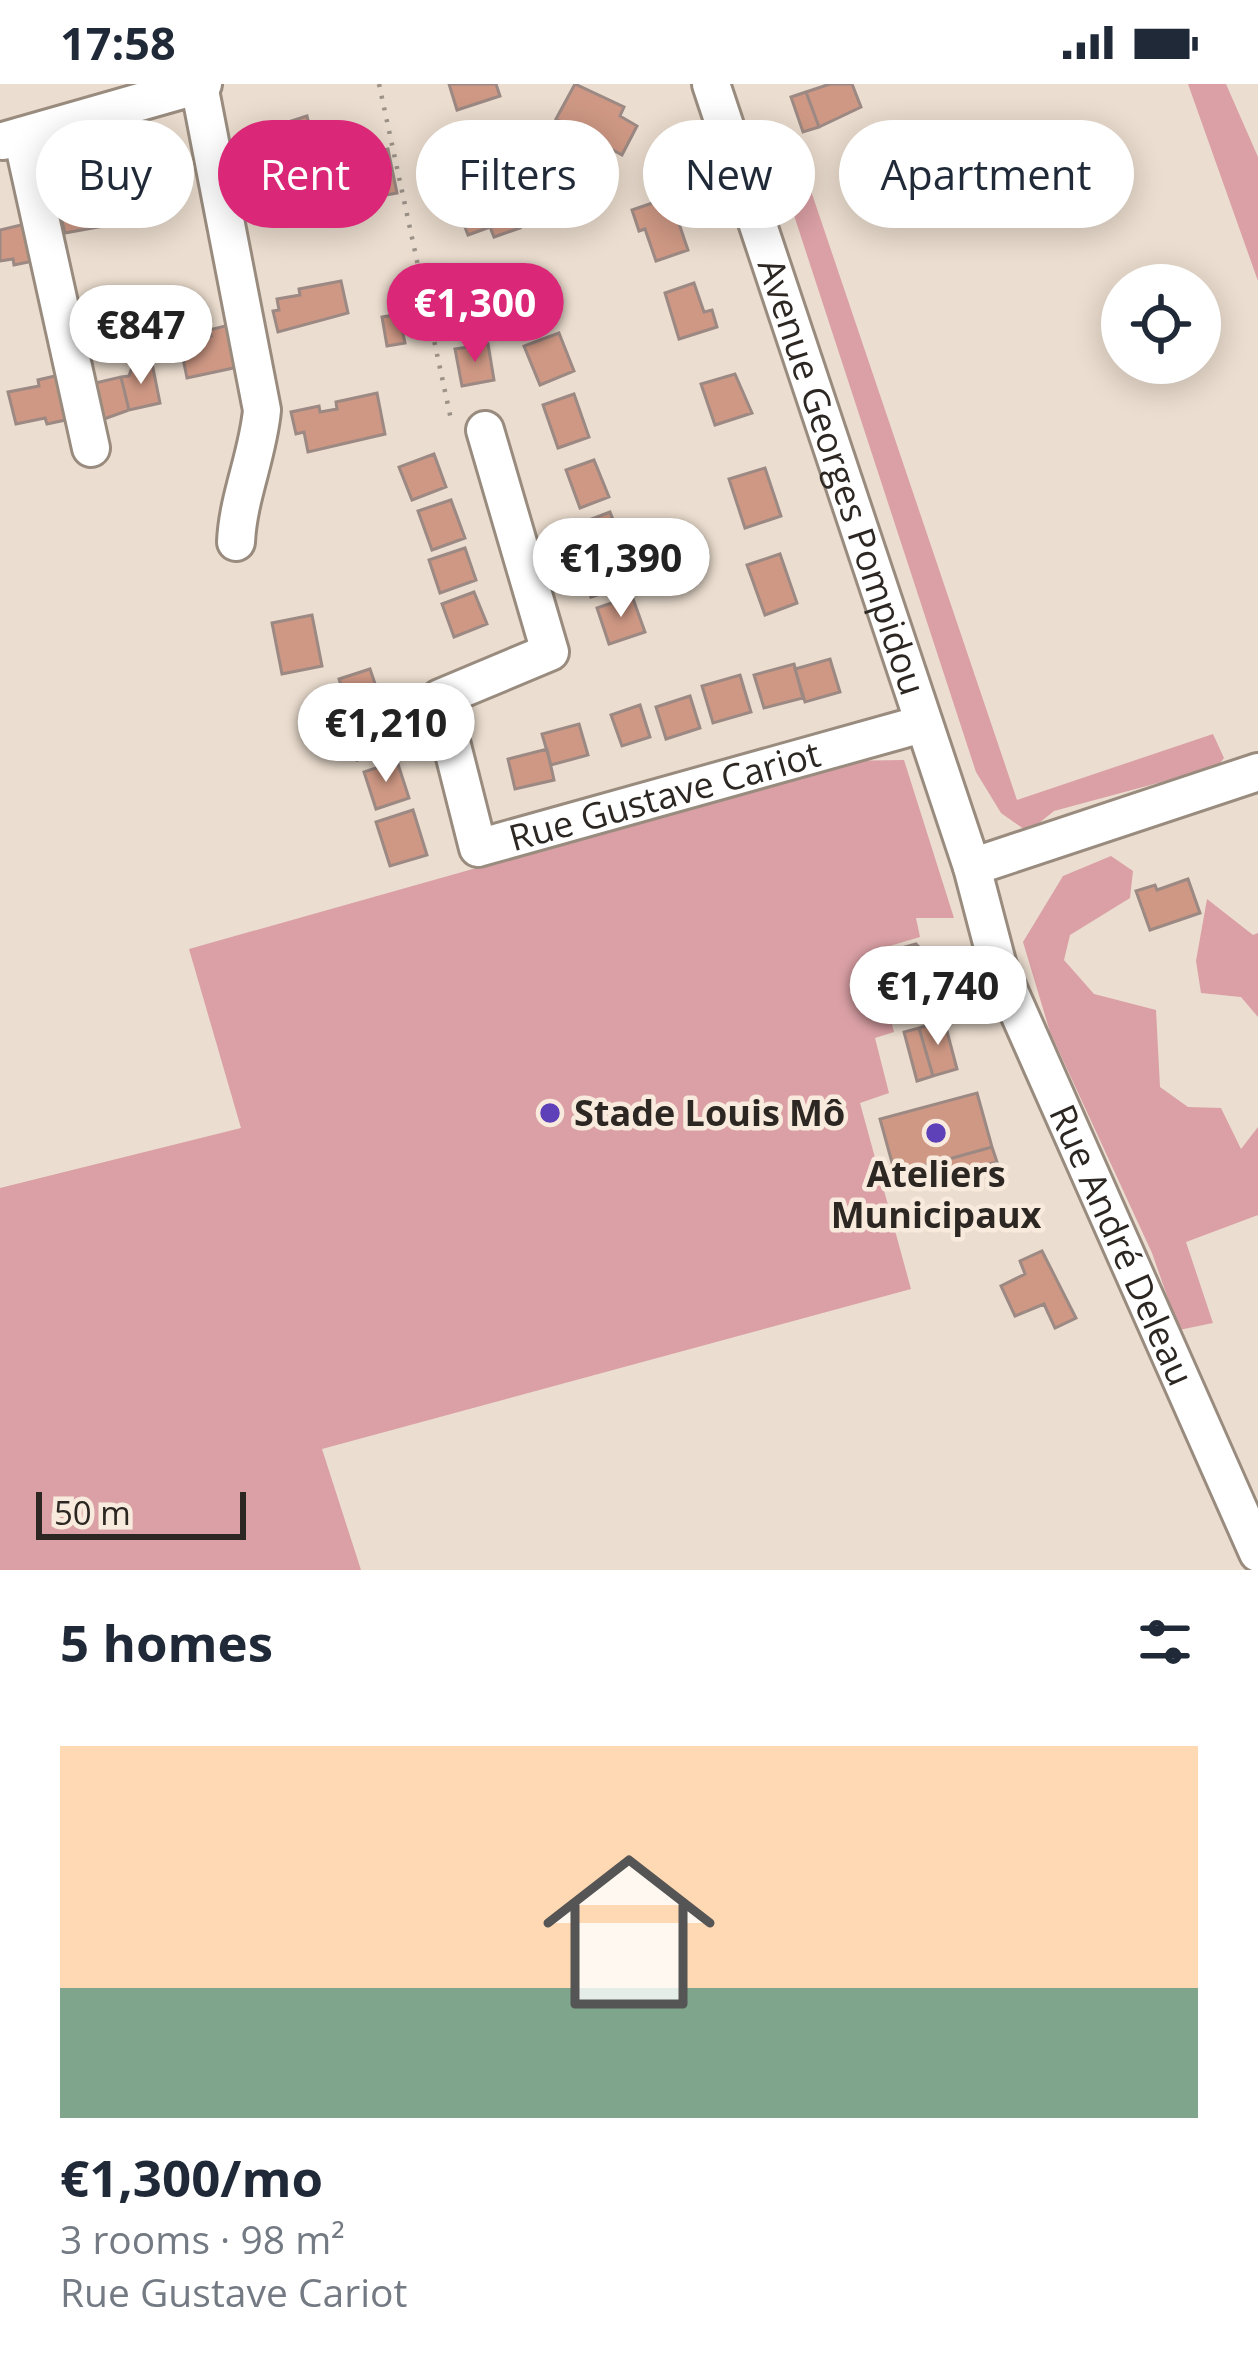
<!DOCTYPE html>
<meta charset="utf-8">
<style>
body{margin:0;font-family:"Open Sans",sans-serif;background:#f6f6f7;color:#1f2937;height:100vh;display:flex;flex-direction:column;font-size:45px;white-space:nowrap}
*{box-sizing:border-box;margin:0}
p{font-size:39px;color:#747a83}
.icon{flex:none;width:66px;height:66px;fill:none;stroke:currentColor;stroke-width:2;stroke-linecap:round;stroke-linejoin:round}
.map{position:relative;height:1486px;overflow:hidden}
.panel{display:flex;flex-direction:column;background:#fff;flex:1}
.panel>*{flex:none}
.hud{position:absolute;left:36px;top:36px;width:1188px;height:108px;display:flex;gap:24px}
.buttons{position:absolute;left:1101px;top:180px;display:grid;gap:24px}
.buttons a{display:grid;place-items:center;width:120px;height:120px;border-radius:50%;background:#fff;box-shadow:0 6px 30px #0003;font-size:60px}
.scale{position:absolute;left:36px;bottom:30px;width:210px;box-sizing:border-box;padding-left:12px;border:6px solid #2c2722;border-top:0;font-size:33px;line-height:42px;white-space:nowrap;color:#2c2722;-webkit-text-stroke:9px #f8eadc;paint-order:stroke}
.price{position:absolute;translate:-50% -102px;padding:0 27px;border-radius:42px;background:#fff;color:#222;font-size:39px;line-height:78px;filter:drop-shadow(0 3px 6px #0008)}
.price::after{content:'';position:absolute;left:50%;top:72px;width:36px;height:27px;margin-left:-18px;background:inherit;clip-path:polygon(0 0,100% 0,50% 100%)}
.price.active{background:#db2777;color:#fff}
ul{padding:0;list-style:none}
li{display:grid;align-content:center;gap:24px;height:636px;padding:0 60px}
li+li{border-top:3px solid #e0e1e3}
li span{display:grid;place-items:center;height:372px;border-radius:0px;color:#555}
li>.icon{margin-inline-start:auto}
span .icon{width:216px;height:216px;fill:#fffc;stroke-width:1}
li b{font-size:51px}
h2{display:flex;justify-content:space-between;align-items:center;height:144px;padding:0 60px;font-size:51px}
.chip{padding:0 42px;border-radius:54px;background:#fff;box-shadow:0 6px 30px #0003;font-size:42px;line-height:108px}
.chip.active{background:#db2777;color:#fff}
.status{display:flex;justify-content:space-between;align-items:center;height:84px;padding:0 60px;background:#fff;direction:ltr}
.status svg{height:33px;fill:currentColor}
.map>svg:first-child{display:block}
.green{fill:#daa0a5}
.building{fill:#ce9884;stroke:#9c8983;stroke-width:3}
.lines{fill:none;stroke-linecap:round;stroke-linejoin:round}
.minor-casing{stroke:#998c7f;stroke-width:42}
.path{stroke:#9c9288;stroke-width:4.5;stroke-dasharray:3 9;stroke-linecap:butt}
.minor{stroke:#fff;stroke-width:36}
.poi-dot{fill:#5e41b9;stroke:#f8eadc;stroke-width:4.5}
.labels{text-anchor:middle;stroke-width:9;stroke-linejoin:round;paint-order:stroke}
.street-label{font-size:36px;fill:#2c2722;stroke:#f8eadc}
.poi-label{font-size:36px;font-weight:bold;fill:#2c2722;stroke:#f8eadc;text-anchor:start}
</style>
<div class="status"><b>17:58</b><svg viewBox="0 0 49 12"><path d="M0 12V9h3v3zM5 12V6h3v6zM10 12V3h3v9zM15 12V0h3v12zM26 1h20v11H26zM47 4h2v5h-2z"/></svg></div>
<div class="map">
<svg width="1258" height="1486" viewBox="0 0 1258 1486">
<rect width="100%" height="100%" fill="#ebddcf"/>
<path class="green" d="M1188,0H1226L1258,73V197Z
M811,107L1017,716L1213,650L1224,674L1217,683L1054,727L1028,748L1001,729L976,688L788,113Z
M904,676L954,834H916L920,853L873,867L894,948L875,954L889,1009L860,1019L911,1205L322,1365L361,1486H0V1104L241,1044L189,865L774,700L836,677Z
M1111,772L1133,787L1130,814L1070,851L1064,876L1094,910L1156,926L1160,1003L1188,1023L1221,1024L1241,1065L1258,1043V1131L1186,1158L1213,1239L1179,1246L1152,1169L1050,948L1023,858L1063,792Z
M1207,815L1253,851L1258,849V933L1241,913L1201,909L1196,877Z"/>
<path class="building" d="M449,0H496L500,12L457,26Z
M575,0L624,23L620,32L637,42L622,71L556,35Z
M830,0H852L861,23L819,43L806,8Z
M806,8L819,43L803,48L791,13Z
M307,32L316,69L268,81L260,47Z
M388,65L397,109L353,117L345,73Z
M179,76L186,110L141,119L134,88Z
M507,94L520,144L494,153L490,143L468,151L456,120L489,108L486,102Z
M100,105L109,141L65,149L56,112Z
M594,112L600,128L569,138L565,123Z
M670,113L688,166L656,177L645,145L639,147L632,126Z
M25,140L33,177L14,181L13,175L0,177V146Z
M341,197L348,229L278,248L273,227L279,226L277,215L300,211L299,205Z
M694,199L704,228L712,226L717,243L679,255L665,209Z
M546,201L558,234L527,245L515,212Z
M399,230L405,259L387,262L382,233Z
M229,241L238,283L187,294L180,260L211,252L209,246Z
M559,249L574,287L540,301L524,262Z
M488,260L494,296L462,302L455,265Z
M152,279L160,319L129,326L121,293L129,292L132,283Z
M735,290L752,329L715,341L701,300Z
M59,291L70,335L47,340L45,334L16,340L8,308L39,302L38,296Z
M121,293L129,326L104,335L95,299Z
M377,309L385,350L308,368L304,348L296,350L291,328L319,322L320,328L337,325L336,318Z
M574,310L589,353L558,364L543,321Z
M434,370L446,403L412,416L399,383Z
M594,376L609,413L580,424L566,386Z
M765,384L781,432L745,444L729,395Z
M451,416L465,454L432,466L418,427Z
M610,428L623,461L586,475L573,442Z
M465,464L476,496L440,509L429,476Z
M615,465L627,501L591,513L579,478Z
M780,470L797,519L765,531L747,481Z
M474,508L487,540L454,553L442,520Z
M632,512L645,548L609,560L597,524Z
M312,531L322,582L282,590L272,539Z
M830,575L840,608L805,618L795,585Z
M794,580L803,614L764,624L754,591Z
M370,585L383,623L352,634L339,595Z
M740,591L751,628L713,639L702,602Z
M690,612L700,644L666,655L656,623Z
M640,621L650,653L622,662L611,631Z
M382,631L393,665L357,676L347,642Z
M579,640L588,671L551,681L542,650Z
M547,665L554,696L515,705L508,675Z
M397,677L409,714L376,725L364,688Z
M413,726L427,771L390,782L376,738Z
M1188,795L1200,829L1150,846L1136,807L1155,801L1157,806Z
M916,860L930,874L921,893L935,905L929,922L911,927L900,912L907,892L892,883L898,865Z
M944,936L957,985L933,992L919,944Z
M919,944L933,992L917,997L904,948Z
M977,1009L992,1063L920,1083L924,1098L899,1104L880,1035Z
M992,1063L997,1078L924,1098L920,1083Z
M1042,1167L1076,1234L1055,1244L1044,1220L1015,1232L1001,1202L1025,1190L1020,1177Z"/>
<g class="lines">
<defs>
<g id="minor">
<path id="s1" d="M711,0L972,783L998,882L1258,1469"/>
<path d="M199,1L262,326C258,371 238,413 236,458"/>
<path d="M22,52L91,364"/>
<path d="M3,57L203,0"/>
<path id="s2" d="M485,346L550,568L440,614L478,764L922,640"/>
<path d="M972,783L1258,688"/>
</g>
</defs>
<use href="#minor" class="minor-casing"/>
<path class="path" d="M379,0L452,340"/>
<use href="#minor" class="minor"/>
</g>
<g class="poi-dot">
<circle cx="550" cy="1029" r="12"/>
<circle cx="936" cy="1049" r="12"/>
</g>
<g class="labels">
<g class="street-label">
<text dy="13" stroke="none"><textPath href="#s1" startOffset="414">Avenue Georges Pompidou</textPath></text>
<text dy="13" stroke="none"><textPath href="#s2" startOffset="699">Rue Gustave Cariot</textPath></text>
<text dy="13" stroke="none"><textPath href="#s1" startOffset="1233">Rue André Deleau</textPath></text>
</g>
<g class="poi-label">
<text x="574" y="1042">Stade Louis Mô</text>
<text x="936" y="1103" text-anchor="middle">Ateliers<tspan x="936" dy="41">Municipaux</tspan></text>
</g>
</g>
</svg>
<div class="buttons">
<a><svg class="icon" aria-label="locate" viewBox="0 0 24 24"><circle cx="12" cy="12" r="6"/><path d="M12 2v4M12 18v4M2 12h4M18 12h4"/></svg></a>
</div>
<div class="scale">50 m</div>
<b class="price active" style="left:475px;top:281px">€1,300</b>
<b class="price" style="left:141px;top:303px">€847</b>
<b class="price" style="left:621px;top:536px">€1,390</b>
<b class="price" style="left:386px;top:701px">€1,210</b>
<b class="price" style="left:938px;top:964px">€1,740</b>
<div class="hud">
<a class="chip">Buy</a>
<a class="chip active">Rent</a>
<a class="chip">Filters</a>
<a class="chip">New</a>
<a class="chip">Apartment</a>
</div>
</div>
<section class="panel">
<h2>5 homes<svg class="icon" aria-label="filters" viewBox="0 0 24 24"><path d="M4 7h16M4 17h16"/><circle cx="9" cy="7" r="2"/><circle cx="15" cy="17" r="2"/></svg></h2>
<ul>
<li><span style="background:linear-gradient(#ffd9b3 65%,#7fa58c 0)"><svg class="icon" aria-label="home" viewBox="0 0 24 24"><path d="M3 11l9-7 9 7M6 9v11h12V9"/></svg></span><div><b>€1,300/mo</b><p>3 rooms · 98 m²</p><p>Rue Gustave Cariot</p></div></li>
</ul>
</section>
